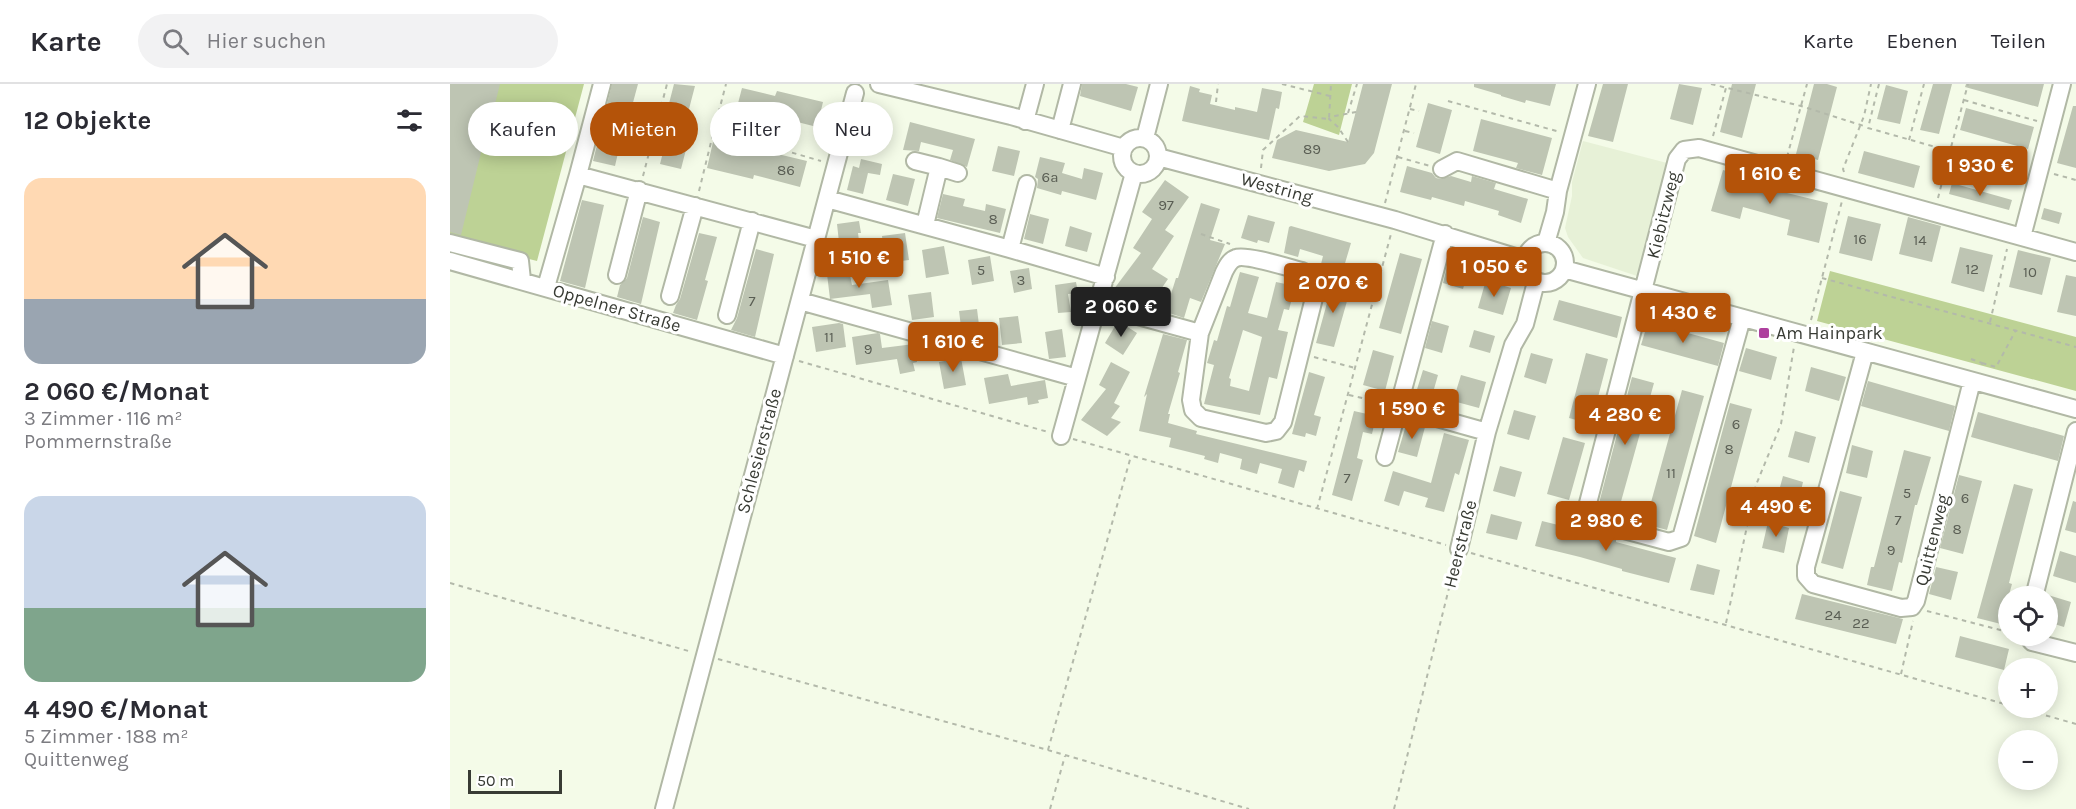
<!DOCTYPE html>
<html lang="de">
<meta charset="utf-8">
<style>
body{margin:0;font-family:Karla,sans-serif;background:#f2f2f3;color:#2b2b33;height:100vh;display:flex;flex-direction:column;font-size:22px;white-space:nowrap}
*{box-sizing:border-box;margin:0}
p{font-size:20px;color:#7c7c81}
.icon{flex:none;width:33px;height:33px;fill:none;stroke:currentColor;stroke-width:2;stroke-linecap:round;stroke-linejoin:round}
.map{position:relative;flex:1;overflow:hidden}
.details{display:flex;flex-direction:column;background:#fff;width:450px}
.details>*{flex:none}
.guide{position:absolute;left:18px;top:18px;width:570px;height:54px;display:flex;gap:12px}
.controls{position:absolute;left:1548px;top:502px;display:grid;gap:12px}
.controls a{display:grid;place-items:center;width:60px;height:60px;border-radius:50%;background:#fff;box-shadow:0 3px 15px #0003;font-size:30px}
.scale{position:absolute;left:18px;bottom:15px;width:94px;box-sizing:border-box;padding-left:6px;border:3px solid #383b34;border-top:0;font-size:16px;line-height:21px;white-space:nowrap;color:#383b34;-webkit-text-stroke:4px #fff;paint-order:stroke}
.price{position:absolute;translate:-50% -51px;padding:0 14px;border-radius:6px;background:#b45309;color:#fff;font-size:20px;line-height:39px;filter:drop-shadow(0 2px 3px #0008)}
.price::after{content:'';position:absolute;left:50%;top:36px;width:18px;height:14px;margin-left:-9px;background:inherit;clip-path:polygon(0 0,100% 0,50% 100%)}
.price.selected{background:#222;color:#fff}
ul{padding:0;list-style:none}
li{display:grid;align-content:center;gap:12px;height:318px;padding:0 24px}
li span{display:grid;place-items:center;height:186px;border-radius:18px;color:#555}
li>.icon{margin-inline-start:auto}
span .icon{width:108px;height:108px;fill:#fffc;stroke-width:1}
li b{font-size:26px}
h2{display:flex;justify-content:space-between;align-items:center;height:72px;padding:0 24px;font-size:26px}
.tag{padding:0 21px;border-radius:27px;background:#fff;box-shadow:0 3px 15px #0003;font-size:21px;line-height:54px}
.tag.selected{background:#b45309;color:#fff}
header{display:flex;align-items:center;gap:36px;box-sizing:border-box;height:84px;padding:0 30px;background:#fff;border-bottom:2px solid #e1e1e2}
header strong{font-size:28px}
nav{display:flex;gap:33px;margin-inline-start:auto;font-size:21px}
.search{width:420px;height:54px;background:#f2f2f3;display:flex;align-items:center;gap:15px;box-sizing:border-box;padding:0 21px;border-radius:33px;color:#7c7c81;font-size:22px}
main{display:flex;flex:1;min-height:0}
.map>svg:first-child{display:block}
.built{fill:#e7f1d7}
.green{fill:#bdd295}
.building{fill:#bec5b3;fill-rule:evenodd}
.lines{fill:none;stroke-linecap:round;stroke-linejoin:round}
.minor-casing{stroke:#b1b8a5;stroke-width:20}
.path{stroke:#b3b9aa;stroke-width:2;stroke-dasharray:4.5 4.5;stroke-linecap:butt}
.minor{stroke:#fff;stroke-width:16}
.poi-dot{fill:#ae409e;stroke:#fff;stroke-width:2}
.labels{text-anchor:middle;stroke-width:6;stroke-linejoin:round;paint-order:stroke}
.number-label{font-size:15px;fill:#5a5e54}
.street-label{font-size:18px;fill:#383b34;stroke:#fff}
.poi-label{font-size:18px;fill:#383b34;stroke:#fff;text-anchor:start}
</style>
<header>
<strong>Karte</strong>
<div class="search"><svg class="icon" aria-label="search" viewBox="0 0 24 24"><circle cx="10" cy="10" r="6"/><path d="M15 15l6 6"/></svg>Hier suchen</div>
<nav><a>Karte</a><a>Ebenen</a><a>Teilen</a></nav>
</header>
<main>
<section class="details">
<h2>12 Objekte<svg class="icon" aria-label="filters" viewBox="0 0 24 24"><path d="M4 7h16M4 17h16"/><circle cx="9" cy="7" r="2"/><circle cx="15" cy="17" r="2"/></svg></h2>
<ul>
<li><span style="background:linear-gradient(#ffd9b3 65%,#9aa5b1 0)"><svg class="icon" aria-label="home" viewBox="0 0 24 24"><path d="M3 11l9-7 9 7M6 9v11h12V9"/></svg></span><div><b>2 060 €/Monat</b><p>3 Zimmer · 116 m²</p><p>Pommernstraße</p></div></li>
<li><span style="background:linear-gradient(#c9d6e8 60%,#7fa58c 0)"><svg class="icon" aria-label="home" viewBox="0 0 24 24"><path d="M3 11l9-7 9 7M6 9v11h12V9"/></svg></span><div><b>4 490 €/Monat</b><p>5 Zimmer · 188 m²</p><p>Quittenweg</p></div></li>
</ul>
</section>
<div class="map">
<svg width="1626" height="725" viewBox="0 0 1626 725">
<rect width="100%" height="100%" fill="#f4fbe8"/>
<path class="built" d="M1133,57L1217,79L1190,193L1133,174L1118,153L1115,144L1122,112V98Z"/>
<path class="green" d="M0,0H134L87,177L0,155Z
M864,0H902L889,51L853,38Z
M1380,187L1626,253V307L1367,237Z"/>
<path class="building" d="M0,0H50L41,36H39L11,151L0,148Z
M162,0H188L175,48L173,47L165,82L143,77Z
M224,0L245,2L233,48L240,50L231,85L210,80L219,45L213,43Z
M632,0H676L688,3L681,27L630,12Z
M913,0H942L924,69L915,80L879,87L822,74L827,56L846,46L898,58Z
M1024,0H1106L1100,22L1076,16L1075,19L1051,12V11L1024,3Z
M1153,0H1178L1163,58L1138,52Z
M1229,0L1252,4L1243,41L1220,35Z
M1282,0H1306L1292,54L1270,48Z
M1364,0H1377L1387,3L1368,76L1346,70Z
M1483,0H1502L1489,50L1470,46Z
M1516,0H1594L1588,23L1515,3Z
M1436,1L1458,7L1450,40L1427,35Z
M740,2L750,5L749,8L762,11L760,20L785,26V23L807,28L812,4L832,8L829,25L826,24L819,56L732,37Z
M292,4L325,12L327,7L373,18L367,43L324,32L323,36L286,27Z
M978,19L1002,26L990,70L966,63Z
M1623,22H1626V84L1607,79Z
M1516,24L1584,43L1578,65L1510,46Z
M418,25L435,30L428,56L411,52Z
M1031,35L1102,54L1092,91L1066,84L1068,79L1023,67Z
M460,38L525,55L517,83L500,76L503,66L471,58L469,67L453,66Z
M263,58L310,69L311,66L357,77L350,103L304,91L303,95L257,84Z
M548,62L570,67L564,92L542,87Z
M1414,67L1470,82L1464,104L1408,89Z
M590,73L615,79L612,89L632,95L634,84L653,89L646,116L612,107L611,111L587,104L588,95L585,93Z
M411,75L432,80L430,91L418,89L413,110L397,106L403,82L409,84Z
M957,82L982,89L986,94L991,95L1001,92L1021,98L1022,92L1046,99L1044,105L1078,115L1071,139L1048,131L1049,127L1015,117L1014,122L982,113L981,116L950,108Z
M1273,86L1338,105L1337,109L1378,119L1369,159L1337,151L1340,136L1293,123L1290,135L1261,127Z
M443,90L465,95L458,122L436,116Z
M715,96L739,113L715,146L724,152L702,185L718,195L698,224L691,222L664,205L691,169L683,164L702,135L692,128Z
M1502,99L1562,116L1559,126L1499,110Z
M493,110L515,115L513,122L535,127L536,120L556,125L550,149L487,134Z
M132,116L154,121L135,204L110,197Z
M751,119L770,125L760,156L775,160L751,218L740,214L734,234L719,229V227L716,226L726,194H728Z
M1594,124L1612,129L1609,140L1591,135Z
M580,130L599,135L593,160L574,155Z
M798,131L825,138L819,159L808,156L807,159L791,154Z
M1398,132L1431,140L1422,177L1389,169Z
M193,133L210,138L191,220L167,213L170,201L177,194Z
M1458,133L1491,142L1482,178L1449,170Z
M409,137L411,149H408L410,164L390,167L387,140Z
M620,142L642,149L637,168L615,162Z
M841,142L901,159L893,186L871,180L873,172L850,165L848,173L834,169L839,143Z
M249,149L267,153L255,196L258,197L247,236L223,229L226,221L230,215Z
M455,149L459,176L435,179L432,152Z
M494,162L499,190L476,194L472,166Z
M1510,163L1543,171L1534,208L1501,199Z
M306,165L324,170L305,253L281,246L287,234Z
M1568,166L1601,174L1592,211L1559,203Z
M950,169L972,175L951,250L929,244Z
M540,172L544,197L522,201L518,176Z
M998,178L1019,184L1013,205L993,199Z
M579,184L582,205L564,209L560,187Z
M399,186L402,201L438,196L442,221L422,224L420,210L380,215L377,190Z
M790,188L809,193L798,229L817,234L826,198L845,202L839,226L834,225L828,246L838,248L827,295L819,293L810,331L754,320L764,281L757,279L764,256L767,257L777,222L780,223ZM793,246L812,253L799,307L780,302L781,295L779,294Z
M1616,191L1626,193V232L1607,228Z
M1036,196L1061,204L1053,231L1028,224Z
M883,197L901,203L884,263L866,259Z
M626,198L628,209L618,210L621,228L608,229L605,201Z
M481,208L484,233L462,236L458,211Z
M1109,216L1172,233L1167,254L1103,236Z
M527,225L530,249L512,251L509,227Z
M568,232L572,259L552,261L549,234Z
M668,237L687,249L673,271L655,259Z
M982,237L999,242L992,269L975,264Z
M1198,238L1274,259L1268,282L1191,261Z
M389,239L393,240L396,263L366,268L362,243Z
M612,245L616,273L599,275L595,248Z
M1024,246L1045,252L1040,269L1019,263Z
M428,249L430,250L432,264L464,260L467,278L463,279L465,287L450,290L447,275L406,281L402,253Z
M713,250L737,256L728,288L730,289L718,330H720L718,339L747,347L746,350L857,377L854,388L849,386L844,404L828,399L832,385L810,379L807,390L790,385L792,375L770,369L768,379L754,375L755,372L719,363L721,354L689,347L697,310L694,313Z
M1296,264L1327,273L1321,296L1289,287Z
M923,266L944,272L935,307L913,301Z
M1081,269L1103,275L1096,300L1074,293Z
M1136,269L1158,275L1141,340L1119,334Z
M511,274L516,301L494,305L489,278Z
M661,278L680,288L664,319L670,322L661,334L671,338L657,352L631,336L656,305L649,301Z
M1361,283L1396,293L1389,317L1355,307Z
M973,286L988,291L980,319L964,315Z
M859,288L875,293L864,331L871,333L866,352L856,349L855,353L842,350Z
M558,290L561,302L595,296L598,314L588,316L589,319L578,321L577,313L539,320L534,294Z
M1011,291L1036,298L1029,324L1003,317Z
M1182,293L1204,299L1167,432L1148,427V423Z
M1418,297L1505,322L1499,347L1411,322Z
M1232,306L1254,312L1217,446L1195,440Z
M1280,319L1302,325L1266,459L1244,452Z
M1064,326L1086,332L1079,356L1057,350Z
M904,327L926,332L922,350L913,348L907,374L913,376L902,417L882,411Z
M1528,328L1614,352L1608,377L1521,353Z
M957,338L975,343L967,373L948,368Z
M1345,347L1366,353L1359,379L1338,373Z
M994,349L1019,356L1009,391L1005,389L994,428L975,423L978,414L954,407L949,422L934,417L943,387L981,399Z
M1113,353L1135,359L1119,416L1097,410Z
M1402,361L1423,367L1417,394L1396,389Z
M1454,366L1481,373L1467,421H1465L1452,479L1449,478L1442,507L1417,501L1421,483H1424Z
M1050,382L1072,388L1065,413L1043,407Z
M1509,391L1532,397L1513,470L1490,464Z
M1333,392L1353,398L1347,424L1326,418Z
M1564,400L1583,405L1559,499L1562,500L1551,540L1527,534Z
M1390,407L1412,413L1393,485L1371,479Z
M1623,417L1626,418V449L1615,446Z
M1041,430L1072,438L1067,456L1036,449Z
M1092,437L1149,451L1166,456V458L1226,474L1219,499L1172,487V485L1130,473L1085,462Z
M1318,438L1339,444L1334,469L1312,464Z
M1610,467L1626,472V499L1603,492Z
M1247,480L1270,486L1264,511L1240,506Z
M1486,483L1508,488L1501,516L1479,510Z
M1352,510L1453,535L1446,560L1345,535Z
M1598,511L1621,518L1614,543L1598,538Z
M1510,552L1559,565L1554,586L1505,573Z"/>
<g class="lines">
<defs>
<path id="minor" d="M429,0L561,32L674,64
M575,37L585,0
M610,46L622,0
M695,54L709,0
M672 72a18 18 0 1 1 36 0a18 18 0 1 1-36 0Z
M708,73L945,136L1075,176
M465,77L489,83
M992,85L1007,77L1108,107
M128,91L366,155
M377,115L560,165L656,193
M475,141L489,83L508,89
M1572,153L1612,0
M1075 179a20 20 0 1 1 40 0a20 20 0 1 1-40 0Z
M0,159L70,177L72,196
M1096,159L1105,128L1108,107L1137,0
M560,165L577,100
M0,177L335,272
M1114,185L1626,325
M167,191L189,106
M96,203L128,91L152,0
M220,212L245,122
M350,217L627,294
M648,221L750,249L741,316L743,326L751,334L816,349L826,347L833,338L865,210C865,200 862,191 852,187C840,184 795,170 786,174C780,176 777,182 774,188L750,249
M277,231L302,137
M1292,234L1231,454L1219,458L1144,438L1139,435L1137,423L1227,75L1234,66L1249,64L1626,168
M1415,268L1356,483V492L1363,500L1451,524L1462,523L1466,517L1522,297
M948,323L1037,348
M611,352L684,89
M935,373L995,150
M1009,465L1037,348L1063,261L1075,240L1086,198
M1584,513L1626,347
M1577,552L1582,558L1626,569
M214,725L405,9"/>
</defs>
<use href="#minor" class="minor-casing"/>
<path class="path" d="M832,0L880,12
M1261,0L1351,22L1417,43
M1429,0L1418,44L1500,67L1518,0
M1514,16L1587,37
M998,17L1110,48
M766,18L768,0
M960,25L969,27
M898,29L907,0
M264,46L276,0
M955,47L964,49
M1263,52L1277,0
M1459,56L1474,0
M898,58L888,43L879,35L885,32L906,28
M948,73L980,82
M1337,73L1357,0
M811,84L813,66L850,32L879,35L881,0
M1394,88L1393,85L1414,32L1421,0
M1604,90L1626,96
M193,92L217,0
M249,107L264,46L371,77
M1488,114L1500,67L1520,72L1530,71L1576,83
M935,119L966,0
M751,150L780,160
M877,193L897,195
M1372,194L1626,263
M1361,236L1392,117
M1540,238L1557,165
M864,273L905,284
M1521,275L1532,279L1531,284
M349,277L598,348
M1532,279L1546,283L1566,246
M899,311L934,319
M623,355L996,461
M867,425L941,150
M1021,469L1558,621
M0,499L242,568
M1477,527L1558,548
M1276,539L1306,401L1331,340L1344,263
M268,575L598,666L799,725
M1451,590L1463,537
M1570,624L1626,640
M598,666L681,372
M600,725L615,672
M944,725L1005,480"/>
<use href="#minor" class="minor"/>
</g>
<rect class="poi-dot" x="1308" y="243" width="12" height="12" rx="3"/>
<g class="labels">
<g class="number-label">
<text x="862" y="70">89</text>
<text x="336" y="91">86</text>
<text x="600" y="98">6a</text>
<text x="716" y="126">97</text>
<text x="543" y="140">8</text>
<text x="1410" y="160">16</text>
<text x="1470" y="161">14</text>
<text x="1522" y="190">12</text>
<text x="531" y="191">5</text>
<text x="1580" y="193">10</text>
<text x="571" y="201">3</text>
<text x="302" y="222">7</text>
<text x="379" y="258">11</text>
<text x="418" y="270">9</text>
<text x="1286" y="345">6</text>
<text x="1279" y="370">8</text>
<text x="1221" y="394">11</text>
<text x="897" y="399">7</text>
<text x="1457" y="414">5</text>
<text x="1515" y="419">6</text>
<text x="1448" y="441">7</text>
<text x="1507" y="450">8</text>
<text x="1441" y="471">9</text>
<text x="1383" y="536">24</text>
<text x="1411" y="544">22</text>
</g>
<g class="street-label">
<text transform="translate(827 104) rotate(15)" y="6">Westring</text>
<text transform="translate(1213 131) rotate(-76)" y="6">Kiebitzweg</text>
<text transform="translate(167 224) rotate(16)" y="6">Oppelner Straße</text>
<text transform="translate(309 367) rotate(-75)" y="6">Schlesierstraße</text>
<text transform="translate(1482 456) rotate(-76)" y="6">Quittenweg</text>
<text transform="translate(1010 460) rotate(-76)" y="6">Heerstraße</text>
</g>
<g class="poi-label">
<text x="1326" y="255">Am Hainpark</text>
</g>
</g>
</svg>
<div class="controls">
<a><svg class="icon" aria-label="locate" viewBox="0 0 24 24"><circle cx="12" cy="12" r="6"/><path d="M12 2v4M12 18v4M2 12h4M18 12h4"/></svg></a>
<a>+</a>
<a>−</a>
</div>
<div class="scale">50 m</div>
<b class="price" style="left:1530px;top:113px">1 930 €</b>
<b class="price" style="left:1320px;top:121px">1 610 €</b>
<b class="price" style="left:409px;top:205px">1 510 €</b>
<b class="price" style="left:1044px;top:214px">1 050 €</b>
<b class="price" style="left:883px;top:230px">2 070 €</b>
<b class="price selected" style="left:671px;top:254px">2 060 €</b>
<b class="price" style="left:1233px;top:260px">1 430 €</b>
<b class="price" style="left:503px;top:289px">1 610 €</b>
<b class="price" style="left:962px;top:356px">1 590 €</b>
<b class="price" style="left:1175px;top:362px">4 280 €</b>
<b class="price" style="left:1326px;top:454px">4 490 €</b>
<b class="price" style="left:1156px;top:468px">2 980 €</b>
<div class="guide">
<a class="tag">Kaufen</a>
<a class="tag selected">Mieten</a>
<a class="tag">Filter</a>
<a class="tag">Neu</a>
</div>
</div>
</main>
